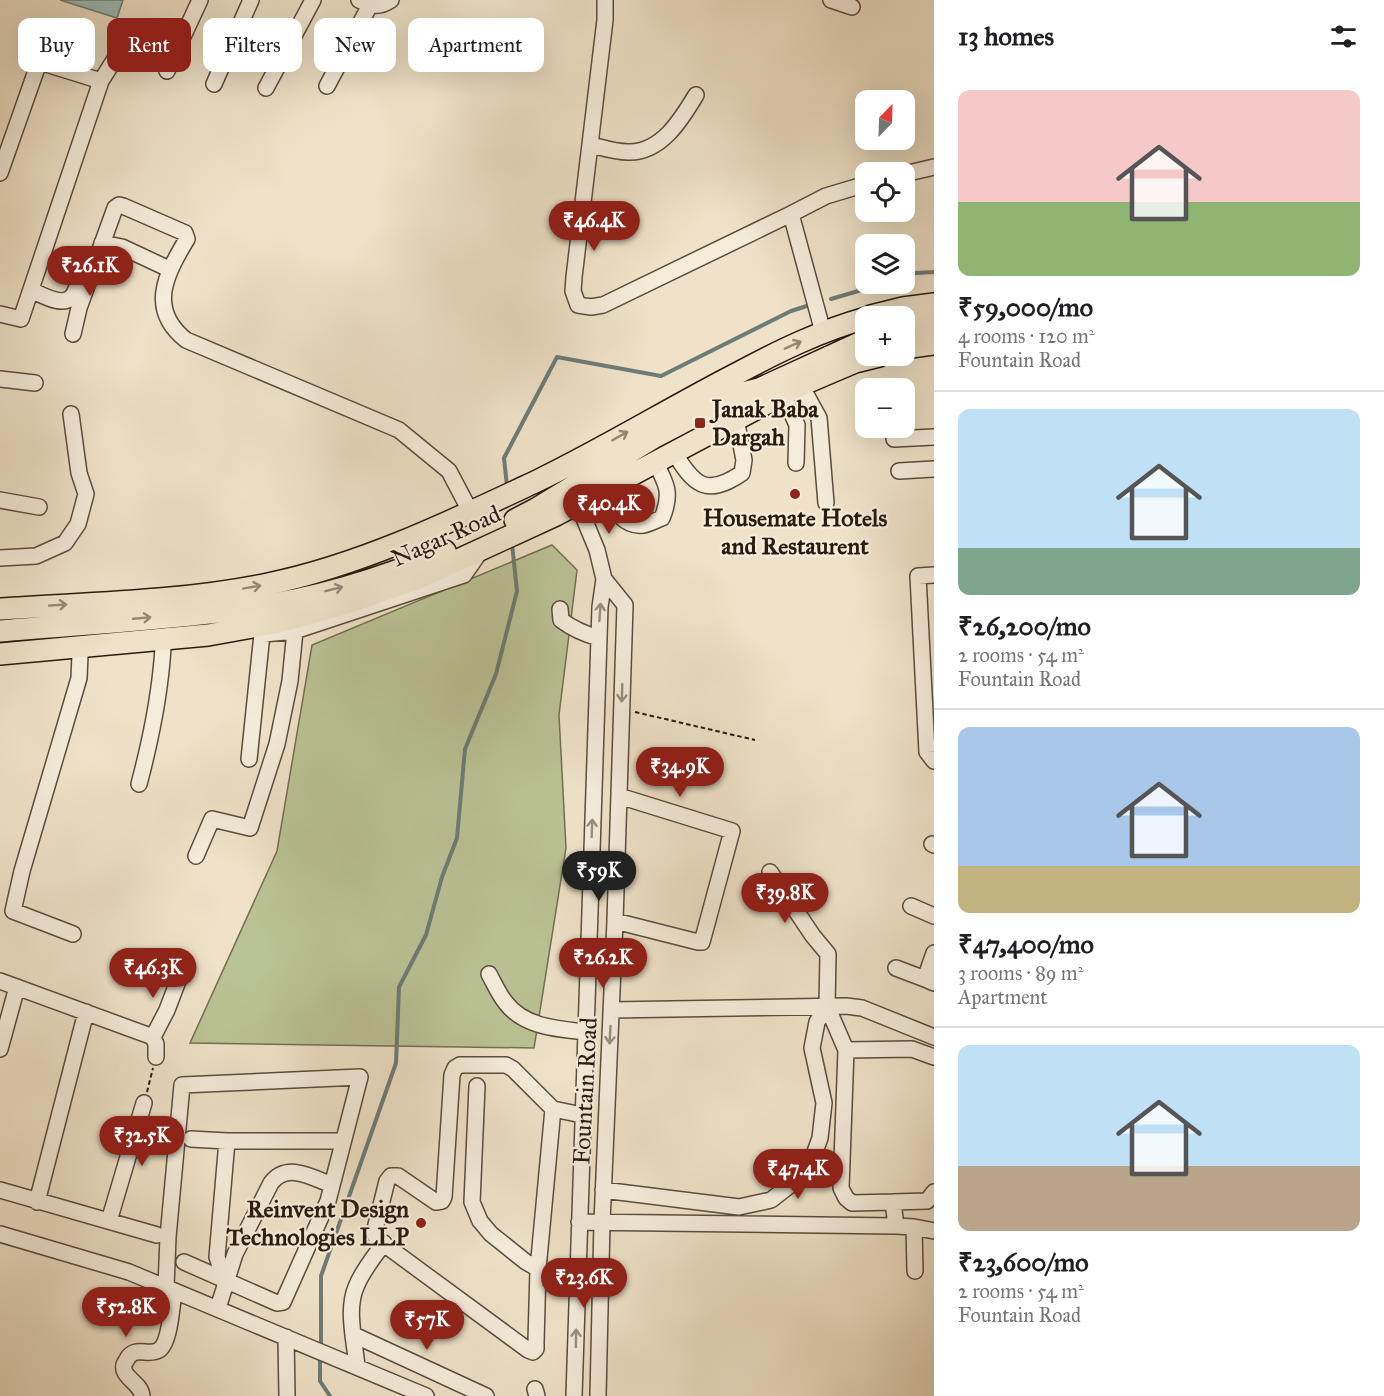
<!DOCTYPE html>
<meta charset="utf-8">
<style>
body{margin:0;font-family:"IM FELL Great Primer",serif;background:#f6f6f6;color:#202124;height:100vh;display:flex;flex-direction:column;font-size:22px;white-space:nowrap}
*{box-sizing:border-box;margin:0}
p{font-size:20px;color:#757577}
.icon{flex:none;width:33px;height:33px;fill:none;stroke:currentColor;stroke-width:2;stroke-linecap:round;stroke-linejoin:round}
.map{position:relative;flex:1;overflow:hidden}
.sheet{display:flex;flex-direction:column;background:#fff;width:450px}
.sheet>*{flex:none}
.banner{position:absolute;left:18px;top:18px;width:570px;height:54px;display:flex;gap:12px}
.needle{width:39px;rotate:23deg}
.buttons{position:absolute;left:855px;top:90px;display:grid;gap:12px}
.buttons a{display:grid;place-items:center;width:60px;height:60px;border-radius:12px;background:#fff;box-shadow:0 6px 24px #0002;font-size:30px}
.price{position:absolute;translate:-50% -51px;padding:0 14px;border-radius:21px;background:#8f2418;color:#fff;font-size:20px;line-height:39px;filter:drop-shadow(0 2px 3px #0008)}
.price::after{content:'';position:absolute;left:50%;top:36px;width:18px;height:14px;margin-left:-9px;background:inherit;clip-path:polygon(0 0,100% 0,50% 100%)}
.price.current{background:#222;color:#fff}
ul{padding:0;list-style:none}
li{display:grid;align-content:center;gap:12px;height:318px;padding:0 24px}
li+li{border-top:2px solid #e0e0e0}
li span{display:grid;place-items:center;height:186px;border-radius:12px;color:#555}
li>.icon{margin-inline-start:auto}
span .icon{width:108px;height:108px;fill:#fffc;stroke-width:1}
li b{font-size:26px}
h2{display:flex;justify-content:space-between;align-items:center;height:72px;padding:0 24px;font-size:26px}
.tag{padding:0 21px;border-radius:12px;background:#fff;box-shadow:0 6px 24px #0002;font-size:21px;line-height:54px}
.tag.current{background:#8f2418;color:#fff}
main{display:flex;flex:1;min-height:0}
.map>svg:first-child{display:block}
.green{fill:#bac395;stroke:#726f52;stroke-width:1.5}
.water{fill:#9abdba;stroke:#6d7c76;stroke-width:1.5}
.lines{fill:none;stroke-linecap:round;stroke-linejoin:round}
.stream{stroke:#6d7c76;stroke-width:4}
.minor-casing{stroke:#5a4d3d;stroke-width:18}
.highway-casing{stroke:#291b0f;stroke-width:24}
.path{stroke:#291b0f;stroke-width:2;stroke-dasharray:4.5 3;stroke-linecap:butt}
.minor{stroke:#f5ecdb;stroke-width:15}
.highway{stroke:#efe2c8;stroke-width:21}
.oneway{stroke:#968875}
.oneway2{stroke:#998e7f}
.poi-dot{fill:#8f2418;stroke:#f5ecdb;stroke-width:2}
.labels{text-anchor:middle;stroke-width:4.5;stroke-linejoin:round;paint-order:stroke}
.poi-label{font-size:24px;font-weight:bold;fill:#291b0f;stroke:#f5ecdb;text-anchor:start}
.street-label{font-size:24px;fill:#291b0f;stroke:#f5ecdb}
</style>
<main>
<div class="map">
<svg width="934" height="1396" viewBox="0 0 934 1396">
<rect width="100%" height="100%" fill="#efe2c8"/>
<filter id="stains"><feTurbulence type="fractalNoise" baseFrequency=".00333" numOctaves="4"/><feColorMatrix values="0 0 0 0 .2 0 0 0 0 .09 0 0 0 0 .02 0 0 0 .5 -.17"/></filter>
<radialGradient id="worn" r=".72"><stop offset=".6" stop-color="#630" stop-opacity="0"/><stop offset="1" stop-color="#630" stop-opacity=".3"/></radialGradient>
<path class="green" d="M552,545L577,570L559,715L566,848L534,1048L190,1043L277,851L312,645Z"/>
<path class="water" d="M60,0H123L117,18Z"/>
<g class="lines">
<path class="stream" d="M904,277L916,273L934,272
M831,299L882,284
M507,486L504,458L557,357L661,376L791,311L810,305
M321,1349V1276L396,1063L399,987L426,935L442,877L457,838L465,749L496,674L517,591L512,544
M320,1356V1381L330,1396"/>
<defs>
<path id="minor" d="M359,0C371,6 379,8 391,0
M605,0V20L574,277L573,291L578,305L591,307L603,305L791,214
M831,0L852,7
M167,71L200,0
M214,84L251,0
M327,86L370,5
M266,88L313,0
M591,145C603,148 616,152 628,152C661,153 681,120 696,95
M0,173L38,65L43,63L101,81L123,46
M904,174L934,167
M102,243L122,247L169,269
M31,290C42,295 65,309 73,295C76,291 77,285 79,281
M0,314L21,319L101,81
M823,332L791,214L826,196L866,184
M73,334L79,308L115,208L119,205L123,206L185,233L187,239C166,274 147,309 186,340L399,430L449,471L470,511
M0,379L35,383
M801,385L819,418L826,503
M783,394L797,425L796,463
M894,439L934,437
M674,452C694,486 707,497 742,473L744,460L736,419
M899,471L934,469
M602,491C611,505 623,528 643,525C649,524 656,520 662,518C672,494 667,484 655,462
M0,500L39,507
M0,558L36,556L65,543L78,524L86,494L79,473L71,414
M934,575L918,576L927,752L934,761
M560,609L561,620C573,629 584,634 599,638
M264,634L295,631L464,575L482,549
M249,759L262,634
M139,784C151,739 160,695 163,648
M932,844L934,845
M196,856L212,819L250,828L277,744L290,681L295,631
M770,872L813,936L828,954L827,1006L846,1050L841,1188L846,1198L852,1203L893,1202L896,1226
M911,906L934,916
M615,921L698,942H702L732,831L619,796
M73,934L13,911L22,871L79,678L80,655
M934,953L925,979L934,983
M896,968L925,979
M489,974C494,983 499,995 506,1003C524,1027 558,1029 585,1032
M0,981L153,1037L156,1044V1057
M611,1010L846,1006L862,1008L934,1037
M153,1037L167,1010L181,973
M0,1049L17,987
M846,1050L912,1049L934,1057
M477,1086L472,1202L480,1221L491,1234L526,1262L551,1276L577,1281
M553,1109L538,1269L536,1342V1349L533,1352L528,1350L377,1239L374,1233L387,1181L391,1176H398L436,1202L442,1201L444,1197L452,1075L455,1068L460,1065H506L513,1069L553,1109L582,1115
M191,1139L227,1141H343
M0,1190L157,1235
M603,1190L739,1207L771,1200L789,1186L811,1163L820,1138L824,1103L812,1048L817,1022L827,1006
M37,1202L86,1012
M893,1202L927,1201L934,1192
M109,1221L144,1103
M579,1222L896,1226L914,1227L934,1231
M914,1227L915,1271
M0,1234L129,1272L426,1396
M225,1281L217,1257L227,1141
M166,1287L168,1237L182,1085L360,1077L328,1201L283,1302L277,1303L184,1262
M218,1308L235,1254L271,1183C287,1162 311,1177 332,1185
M354,1335L486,1396
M286,1337L287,1396
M357,1367C355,1342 346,1310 356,1287C362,1271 374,1257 384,1243
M535,1389L537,1396
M142,1396C141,1384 127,1380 124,1370C123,1365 124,1364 126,1361C134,1344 148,1357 159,1350C170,1343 172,1305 174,1291
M574,1396L599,638L600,607L604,579L597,550L578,504
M598,1396L602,1222L615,921L625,605L604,579"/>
<path id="highway" d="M871,316L903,308L934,304
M904,329L934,323
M904,348L934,344
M515,520L536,509L653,438L735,395L759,389L866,340
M0,609C90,603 180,602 268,584C361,565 452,521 537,481C605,448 670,408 738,373C779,351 820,331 866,318
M0,631C80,624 161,620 240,609C307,601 384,579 445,551
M0,654L208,635L280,622L347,603L419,578L556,515L801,385L855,362L879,356"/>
</defs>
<use href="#minor" class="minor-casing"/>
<use href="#highway" class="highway-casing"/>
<path class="path" d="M635,712L755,740
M147,1092L153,1068"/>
<use href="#minor" class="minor"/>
<use href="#highway" class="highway"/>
</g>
<defs><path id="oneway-shaft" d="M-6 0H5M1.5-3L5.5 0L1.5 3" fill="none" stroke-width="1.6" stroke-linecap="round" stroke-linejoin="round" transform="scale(1.5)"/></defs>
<g class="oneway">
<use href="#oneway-shaft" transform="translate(793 345) rotate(-24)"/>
<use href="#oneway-shaft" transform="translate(620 436) rotate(-29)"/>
<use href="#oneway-shaft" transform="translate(252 587) rotate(-10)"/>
<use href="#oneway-shaft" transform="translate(334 589) rotate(-14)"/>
<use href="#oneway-shaft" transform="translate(58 605) rotate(-4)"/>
<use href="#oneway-shaft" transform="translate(142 618) rotate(-5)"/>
</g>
<g class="oneway2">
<use href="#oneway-shaft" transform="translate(600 612) rotate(-86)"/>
<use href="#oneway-shaft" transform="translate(622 693) rotate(92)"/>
<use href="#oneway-shaft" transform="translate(592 828) rotate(-88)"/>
<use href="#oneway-shaft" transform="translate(610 1035) rotate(93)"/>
<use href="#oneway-shaft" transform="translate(576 1338) rotate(-89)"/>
</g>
<g class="poi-dot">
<rect x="694" y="417" width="12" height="12" rx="3"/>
<circle cx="795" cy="494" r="6"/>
<circle cx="421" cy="1223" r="6"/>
</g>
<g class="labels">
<g class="poi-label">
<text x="712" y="417">Janak Baba<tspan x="712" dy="28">Dargah</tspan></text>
<text x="795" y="526" text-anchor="middle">Housemate Hotels<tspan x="795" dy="28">and Restaurent</tspan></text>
<text x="409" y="1217" text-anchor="end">Reinvent Design<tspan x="409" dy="28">Technologies LLP</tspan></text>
</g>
<g class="street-label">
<text transform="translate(446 536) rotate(-24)" y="8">Nagar Road</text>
<text transform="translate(585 1091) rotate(-87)" y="8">Fountain Road</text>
</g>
</g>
<rect width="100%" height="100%" filter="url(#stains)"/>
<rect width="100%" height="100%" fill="url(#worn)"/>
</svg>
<div class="buttons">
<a><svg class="needle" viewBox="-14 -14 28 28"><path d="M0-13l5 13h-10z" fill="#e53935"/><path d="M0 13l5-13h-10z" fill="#757577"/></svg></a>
<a><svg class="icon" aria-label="locate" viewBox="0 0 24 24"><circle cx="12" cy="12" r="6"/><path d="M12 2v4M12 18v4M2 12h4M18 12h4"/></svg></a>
<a><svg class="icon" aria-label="layers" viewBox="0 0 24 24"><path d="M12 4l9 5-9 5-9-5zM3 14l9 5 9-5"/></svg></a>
<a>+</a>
<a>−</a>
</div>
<b class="price" style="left:594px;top:252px">₹46.4K</b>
<b class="price" style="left:90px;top:297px">₹26.1K</b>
<b class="price" style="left:609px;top:535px">₹40.4K</b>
<b class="price" style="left:680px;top:798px">₹34.9K</b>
<b class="price current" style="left:599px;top:902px">₹59K</b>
<b class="price" style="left:785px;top:924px">₹39.8K</b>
<b class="price" style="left:603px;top:989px">₹26.2K</b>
<b class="price" style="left:153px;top:999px">₹46.3K</b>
<b class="price" style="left:142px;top:1167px">₹32.5K</b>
<b class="price" style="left:798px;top:1200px">₹47.4K</b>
<b class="price" style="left:584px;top:1309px">₹23.6K</b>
<b class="price" style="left:126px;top:1338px">₹52.8K</b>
<b class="price" style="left:427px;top:1351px">₹57K</b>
<div class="banner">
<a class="tag">Buy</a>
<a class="tag current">Rent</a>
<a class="tag">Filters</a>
<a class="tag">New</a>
<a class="tag">Apartment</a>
</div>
</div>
<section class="sheet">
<h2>13 homes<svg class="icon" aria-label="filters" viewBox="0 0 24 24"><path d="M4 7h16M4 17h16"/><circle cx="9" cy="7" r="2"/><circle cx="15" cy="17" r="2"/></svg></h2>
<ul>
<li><span style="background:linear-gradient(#f6c9c9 60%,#8fb573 0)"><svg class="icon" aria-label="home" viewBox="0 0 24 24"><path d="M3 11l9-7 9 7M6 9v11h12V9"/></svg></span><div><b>₹59,000/mo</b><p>4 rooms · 120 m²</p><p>Fountain Road</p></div></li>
<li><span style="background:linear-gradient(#bfe0f5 75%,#7fa58c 0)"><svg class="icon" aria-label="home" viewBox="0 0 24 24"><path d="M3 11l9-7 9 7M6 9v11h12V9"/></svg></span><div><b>₹26,200/mo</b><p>2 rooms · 54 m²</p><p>Fountain Road</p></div></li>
<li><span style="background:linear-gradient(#a9c7e8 75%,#c2b280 0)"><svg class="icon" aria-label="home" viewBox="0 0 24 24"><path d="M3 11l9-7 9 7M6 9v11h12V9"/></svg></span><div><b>₹47,400/mo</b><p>3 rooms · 89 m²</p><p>Apartment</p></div></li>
<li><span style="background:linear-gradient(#bfe0f5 65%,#b9a48a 0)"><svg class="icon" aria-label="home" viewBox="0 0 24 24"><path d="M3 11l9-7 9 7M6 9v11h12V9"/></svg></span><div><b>₹23,600/mo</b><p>2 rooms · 54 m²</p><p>Fountain Road</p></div></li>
</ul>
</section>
</main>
